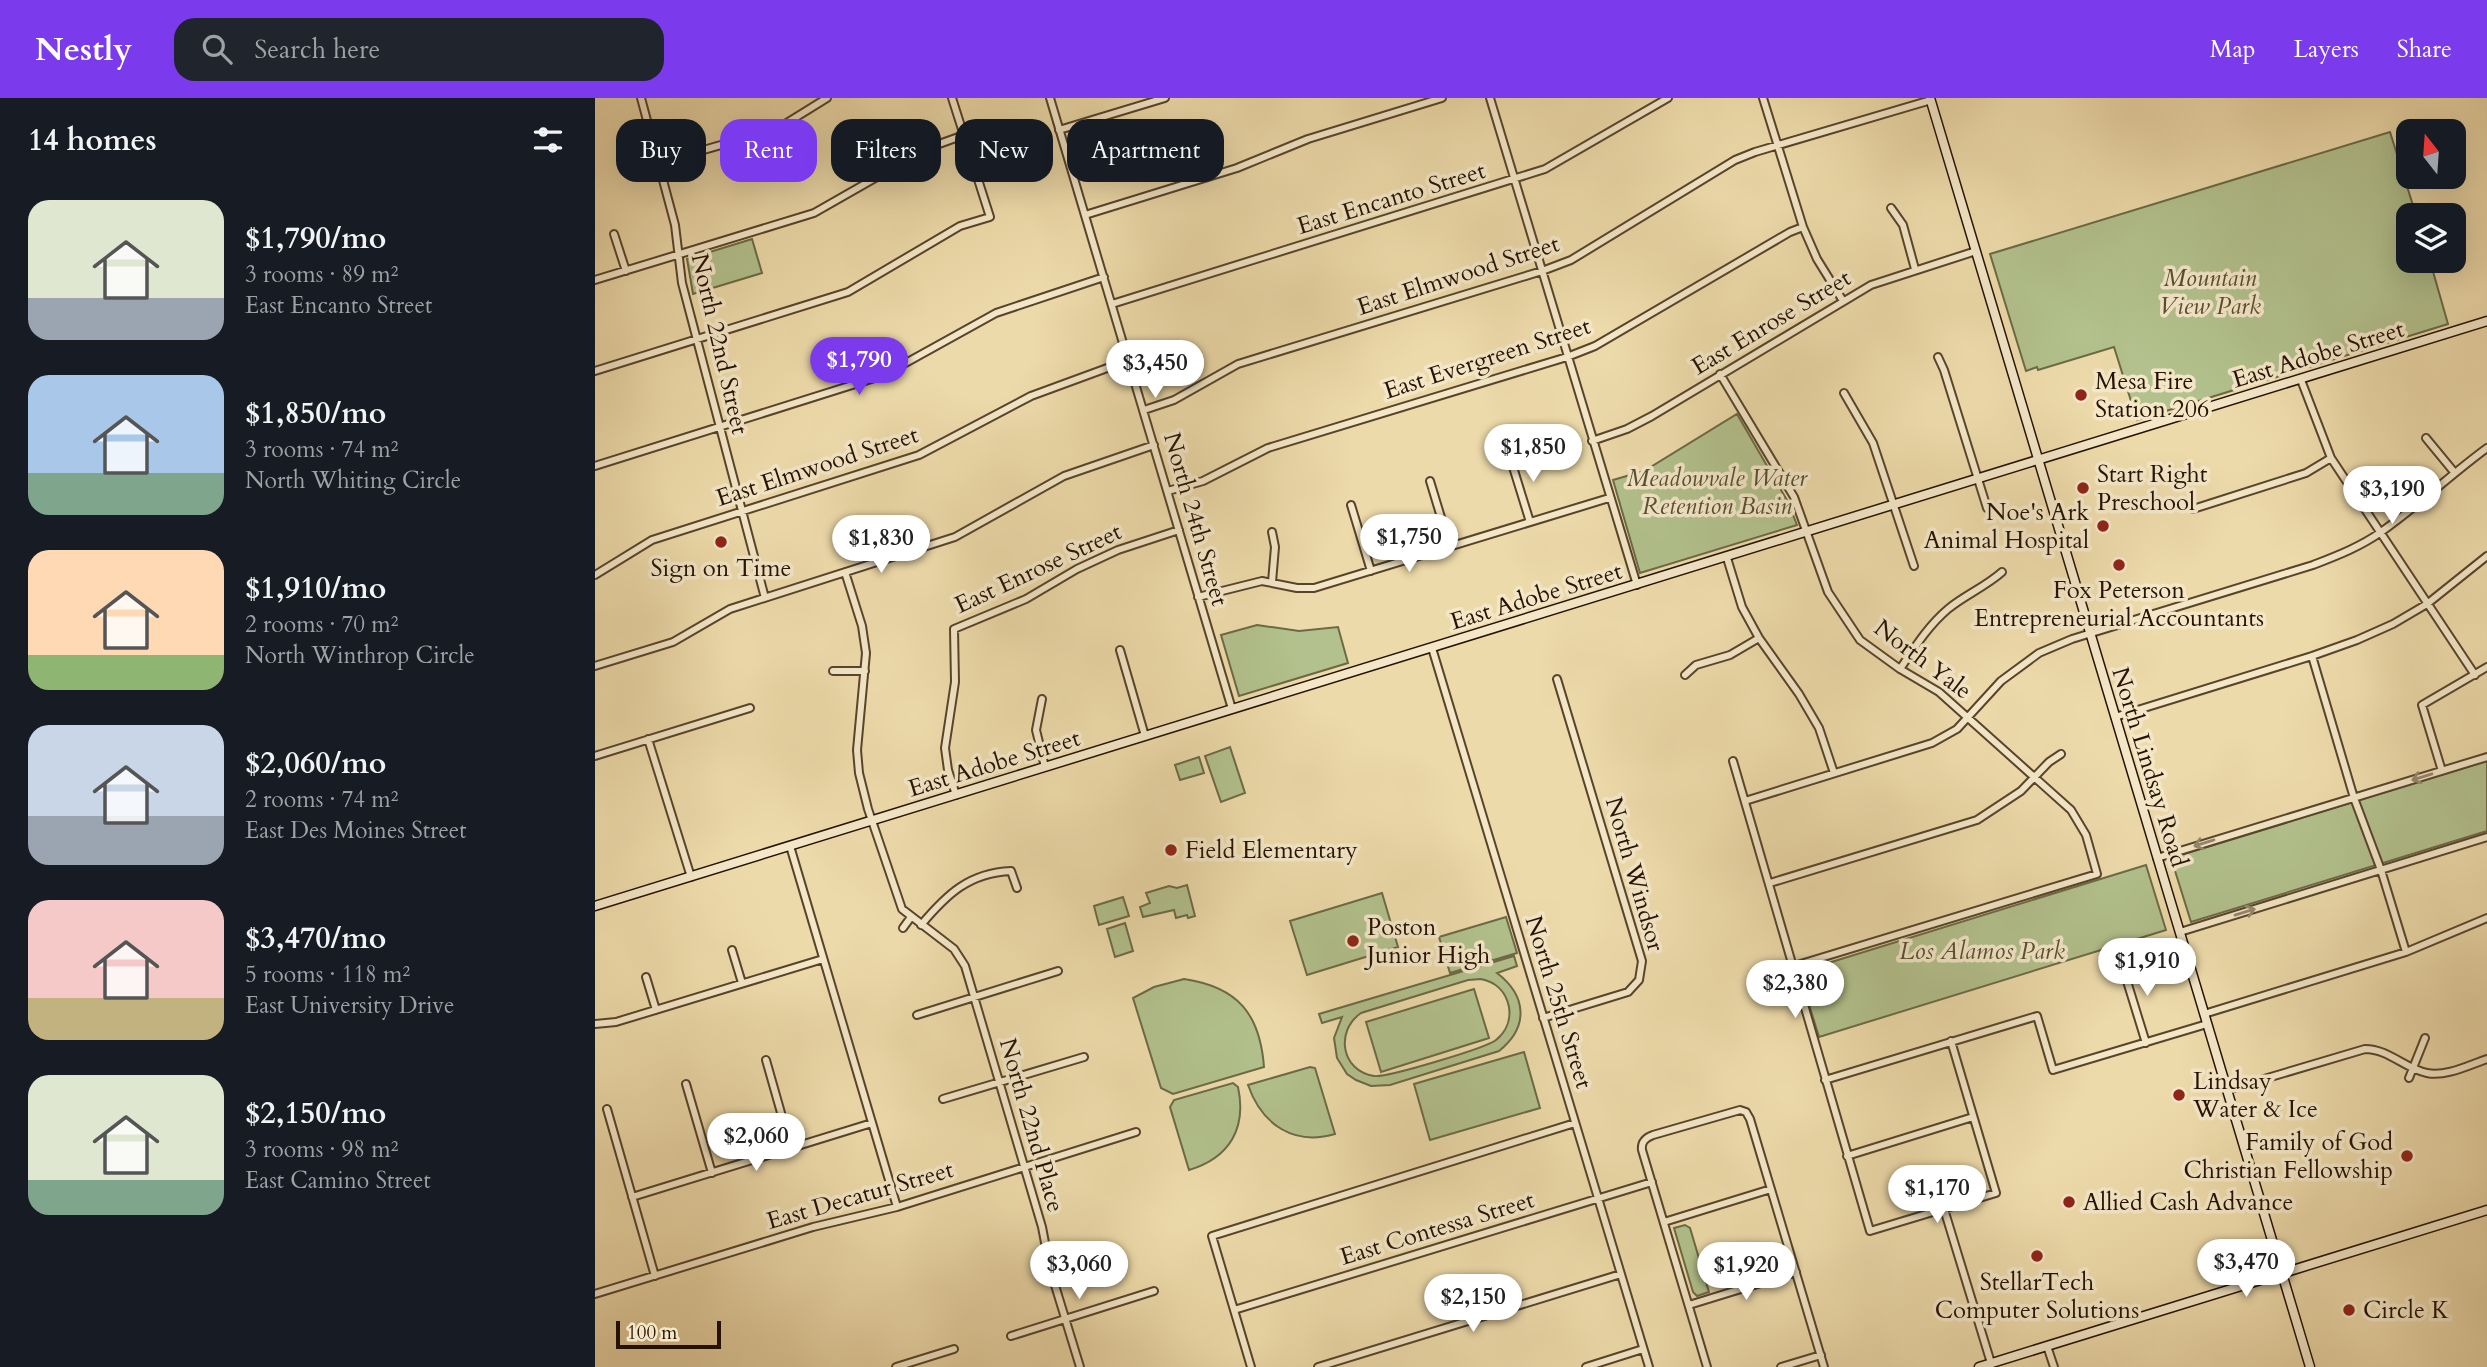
<!DOCTYPE html>
<meta charset="utf-8">
<style>
body{margin:0;font-family:Cardo,serif;background:#20242c;color:#f1f3f6;height:100vh;display:flex;flex-direction:column;font-size:26px;white-space:nowrap}
*{box-sizing:border-box;margin:0}
p{font-size:23px;color:#9ea1a6}
.icon{flex:none;width:38px;height:38px;fill:none;stroke:currentColor;stroke-width:2;stroke-linecap:round;stroke-linejoin:round}
.map{position:relative;flex:1;overflow:hidden}
.panel{display:flex;flex-direction:column;background:#171b24;width:595px}
.panel>*{flex:none}
.banner{position:absolute;left:21px;top:21px;width:665px;height:63px;display:flex;gap:14px}
.needle{width:46px;rotate:343deg}
.tools{position:absolute;left:1801px;top:21px;display:grid;gap:14px}
.tools a{display:grid;place-items:center;width:70px;height:70px;border-radius:14px;background:#171b24;box-shadow:0 7px 28px #0002;font-size:35px}
.scale{position:absolute;left:21px;bottom:18px;width:105px;box-sizing:border-box;padding-left:7px;border:4px solid #261200;border-top:0;font-size:19px;line-height:24px;white-space:nowrap;color:#261200;-webkit-text-stroke:5px #f3e7c8;paint-order:stroke}
.price{position:absolute;translate:-50% -60px;padding:0 16px;border-radius:24px;background:#fff;color:#222;font-size:23px;line-height:46px;filter:drop-shadow(0 2px 4px #0008)}
.price::after{content:'';position:absolute;left:50%;top:42px;width:21px;height:16px;margin-left:-10px;background:inherit;clip-path:polygon(0 0,100% 0,50% 100%)}
.price.active{background:#7c3aed;color:#fff}
ul{padding:0;list-style:none}
li{display:flex;align-items:center;gap:21px;height:175px;padding:0 28px}
li span{display:grid;place-items:center;flex:none;width:196px;height:140px;border-radius:21px;color:#555}
li>.icon{margin-inline-start:auto}
span .icon{width:84px;height:84px;fill:#fffc;stroke-width:1}
li b{font-size:30px}
h2{display:flex;justify-content:space-between;align-items:center;height:84px;padding:0 28px;font-size:30px}
.tag{padding:0 24px;border-radius:21px;background:#171b24;box-shadow:0 7px 28px #0002;font-size:24px;line-height:63px}
.tag.active{background:#7c3aed;color:#fff}
header{display:flex;align-items:center;gap:42px;box-sizing:border-box;height:98px;padding:0 35px;background:#7c3aed;color:#fff}
header strong{font-size:33px}
nav{display:flex;gap:38px;margin-inline-start:auto;font-size:24px}
.search{width:490px;height:63px;background:#20242c;display:flex;align-items:center;gap:18px;box-sizing:border-box;padding:0 24px;border-radius:21px;color:#9ea1a6;font-size:26px}
main{display:flex;flex:1;min-height:0}
.map>svg:first-child{display:block}
.green{fill:#b2c18d;stroke:#6c6a46;stroke-width:2;fill-rule:evenodd}
.lines{fill:none;stroke-linecap:round;stroke-linejoin:round}
.street-casing{stroke:#58442a;stroke-width:10}
.secondary-casing{stroke:#261200;stroke-width:11}
.street{stroke:#f3e7c8;stroke-width:6}
.secondary{stroke:#f3e7c8;stroke-width:8}
.oneway{stroke:#97876e}
.poi-dot{fill:#8f2418;stroke:#f3e7c8;stroke-width:2.5}
.labels{text-anchor:middle;stroke-width:7;stroke-linejoin:round;paint-order:stroke}
.street-label{font-size:24px;fill:#261200;stroke:#f3e7c8}
.park-label{font-size:24px;font-style:italic;fill:#574f31;stroke:#f3e7c8}
.poi-label{font-size:24px;fill:#261200;stroke:#f3e7c8;text-anchor:start}
</style>
<header>
<strong>Nestly</strong>
<div class="search"><svg class="icon" aria-label="search" viewBox="0 0 24 24"><circle cx="10" cy="10" r="6"/><path d="M15 15l6 6"/></svg>Search here</div>
<nav><a>Map</a><a>Layers</a><a>Share</a></nav>
</header>
<main>
<section class="panel">
<h2>14 homes<svg class="icon" aria-label="filters" viewBox="0 0 24 24"><path d="M4 7h16M4 17h16"/><circle cx="9" cy="7" r="2"/><circle cx="15" cy="17" r="2"/></svg></h2>
<ul>
<li><span style="background:linear-gradient(#dfe7d0 70%,#9aa5b1 0)"><svg class="icon" aria-label="home" viewBox="0 0 24 24"><path d="M3 11l9-7 9 7M6 9v11h12V9"/></svg></span><div><b>$1,790/mo</b><p>3 rooms · 89 m²</p><p>East Encanto Street</p></div></li>
<li><span style="background:linear-gradient(#a9c7e8 70%,#7fa58c 0)"><svg class="icon" aria-label="home" viewBox="0 0 24 24"><path d="M3 11l9-7 9 7M6 9v11h12V9"/></svg></span><div><b>$1,850/mo</b><p>3 rooms · 74 m²</p><p>North Whiting Circle</p></div></li>
<li><span style="background:linear-gradient(#ffd9b3 75%,#8fb573 0)"><svg class="icon" aria-label="home" viewBox="0 0 24 24"><path d="M3 11l9-7 9 7M6 9v11h12V9"/></svg></span><div><b>$1,910/mo</b><p>2 rooms · 70 m²</p><p>North Winthrop Circle</p></div></li>
<li><span style="background:linear-gradient(#c9d6e8 65%,#9aa5b1 0)"><svg class="icon" aria-label="home" viewBox="0 0 24 24"><path d="M3 11l9-7 9 7M6 9v11h12V9"/></svg></span><div><b>$2,060/mo</b><p>2 rooms · 74 m²</p><p>East Des Moines Street</p></div></li>
<li><span style="background:linear-gradient(#f6c9c9 70%,#c2b280 0)"><svg class="icon" aria-label="home" viewBox="0 0 24 24"><path d="M3 11l9-7 9 7M6 9v11h12V9"/></svg></span><div><b>$3,470/mo</b><p>5 rooms · 118 m²</p><p>East University Drive</p></div></li>
<li><span style="background:linear-gradient(#dfe7d0 75%,#7fa58c 0)"><svg class="icon" aria-label="home" viewBox="0 0 24 24"><path d="M3 11l9-7 9 7M6 9v11h12V9"/></svg></span><div><b>$2,150/mo</b><p>3 rooms · 98 m²</p><p>East Camino Street</p></div></li>
</ul>
</section>
<div class="map">
<svg width="1892" height="1269" viewBox="0 0 1892 1269">
<rect width="100%" height="100%" fill="#eddaaa"/>
<filter id="stains"><feTurbulence type="fractalNoise" baseFrequency=".00286" numOctaves="4"/><feColorMatrix values="0 0 0 0 .2 0 0 0 0 .09 0 0 0 0 .02 0 0 0 .5 -.17"/></filter>
<radialGradient id="worn" r=".72"><stop offset=".6" stop-color="#630" stop-opacity="0"/><stop offset="1" stop-color="#630" stop-opacity=".3"/></radialGradient>
<path class="green" d="M1795,34L1821,117H1813V163H1835L1853,226L1542,322L1519,249L1443,272L1442,269L1431,273L1395,156Z
M157,141L167,175L98,196L92,161Z
M1142,316L1193,404L1202,427L1045,475L1018,382L1049,373Z
M662,527L704,533L743,529L753,565L644,598L626,537Z
M635,649L650,695L626,704L610,658Z
M604,659L609,675L585,682L580,667Z
M1892,663V733L1596,824L1576,760Z
M1551,767L1571,832L1224,939L1204,874Z
M592,787L600,818L593,820L592,817L581,820L579,812L548,819L545,809L555,805L551,795L574,788L582,790Z
M787,795L803,849L712,877L695,823Z
M528,799L534,818L504,827L499,808Z
M911,819L922,855L855,875L844,839Z
M530,825L538,853L520,859L512,831Z
M919,858L922,868L902,875C932,898 934,929 904,953L795,987L776,988L761,982L752,976L742,960L739,940L747,919L727,925L724,916ZM886,881C901,884 911,894 914,909C916,922 911,934 901,942C891,950 791,980 779,978C746,973 740,933 766,915L873,882Z
M589,881C643,889 665,916 669,969L578,996L566,990L538,900L559,889Z
M879,891L894,940L786,974L771,924Z
M929,954L945,1010L835,1042L819,986Z
M715,969L720,970L740,1036C699,1048 667,1027 653,987Z
M638,985L643,989C652,1031 634,1060 594,1072L575,1009L579,1002Z
M1090,1127L1095,1130L1114,1194L1102,1198L1098,1194L1079,1130Z"/>
<g class="lines">
<defs>
<path id="street" d="M46,0L80,127L87,185L170,500
M455,0L637,611
M895,0L1042,487
M1168,0L1208,129L1222,161L1248,203
M464,32L570,0
M63,65L182,31L232,0
M1296,110L1308,127L1320,171
M490,117L642,70L713,41L847,0
M19,136L31,173
M0,182L219,115L333,50L369,37
M517,206L950,71L1073,0
M1343,259L1349,272L1392,410
M0,273L253,194L365,128L395,119L357,0
M1125,276L1199,399L1233,494L1265,542L1305,571L1344,594L1476,712L1491,737L1502,776L1199,868
M1706,282L1736,360L1880,577
M1249,295L1278,345L1319,468
M549,312L579,302L643,266L947,173L976,162L1140,62L1160,54L1336,2
M1831,340L1859,374
M997,343L1032,331L1057,318L1276,187L1381,153
M914,356L935,424
M0,368L289,277L401,215L509,179
M835,383L855,449
M573,393L608,383L673,350L972,259L1000,248L1195,134L1208,129
M756,407L776,473
M1598,411L1711,375L1736,360
M1132,460L1147,509L1164,540L1204,596L1224,630L1239,675
M250,474L267,528L271,555L262,652L264,675L273,711L307,811L359,851L370,868L447,1129L455,1171L485,1269
M0,477L57,442L324,357L436,298L534,262
M677,484L680,449L677,434
M603,499L667,483L702,490H719L1014,400
M837,550L1054,1269
M525,552L550,638
M1717,558L1759,700L1786,772L1811,854
M0,568L78,544L135,511L360,439L469,378L559,347
M1305,571C1320,549 1333,528 1353,511C1370,497 1390,489 1407,474
M238,573H270
M1090,577L1101,567L1135,557L1164,540
M447,601L441,632L450,669
M1520,619L1717,558L1762,542L1798,526L1832,506L1892,458
M53,641L96,779
M0,658L155,610
M1138,663L1275,1133L1401,1095L1356,943
M1847,673L1827,607L1892,569
M361,697L353,672L350,650L360,584L359,531L431,501L482,471L523,452L584,432
M1150,703L1337,645L1362,631L1406,583L1444,555L1477,541L1718,467C1741,458 1765,449 1786,434C1823,408 1855,377 1892,350
M195,748L302,1109
M1562,760L1892,659
M1175,785L1382,722L1426,693L1454,664L1466,656
M326,827C352,796 374,775 416,773L422,790
M308,830L316,819
M1585,834L1892,739
M137,852L147,885
M1523,870L1531,880L1551,945
M51,879L61,912
M1609,916L1811,854L1892,820
M322,917L463,873
M948,920L1033,894L1044,882L1047,863L962,581
M0,926L21,924L228,861
M171,962L196,1050
M1814,980L1830,940
M1230,982L1442,918L1458,972L1612,926
M91,986L117,1075
M1632,992L1770,951C1794,951 1810,971 1832,975C1851,979 1874,967 1892,961
M348,1001L489,959
M12,1011L60,1178
M1252,1058L1378,1019
M37,1099L277,1025
M1349,1111L1396,1265
M1069,1124L1176,1091
M0,1196L218,1129L302,1109L541,1034
M1094,1207L1201,1174
M639,1212L1057,1084
M416,1238L559,1193
M1452,1248L1459,1269
M301,1269L359,1251
M656,1269L617,1138L980,1025
M723,1269L1026,1176
M991,1269L1048,1251
M1112,1269L1047,1052C1046,1044 1050,1040 1058,1037L1145,1012L1151,1014L1155,1021L1229,1269
M1186,1269L1226,1257"/>
<path id="secondary" d="M1335,0L1715,1269
M0,808L1892,223
M1384,1269L1892,1112"/>
</defs>
<use href="#street" class="street-casing"/>
<use href="#secondary" class="secondary-casing"/>
<use href="#street" class="street"/>
<use href="#secondary" class="secondary"/>
</g>
<defs><path id="oneway-shaft" d="M-6 0H5M1.5-3L5.5 0L1.5 3" fill="none" stroke-width="1.6" stroke-linecap="round" stroke-linejoin="round" transform="scale(1.75)"/></defs>
<g class="oneway">
<use href="#oneway-shaft" transform="translate(1827 679) rotate(163)"/>
<use href="#oneway-shaft" transform="translate(1609 745) rotate(163)"/>
<use href="#oneway-shaft" transform="translate(1650 814) rotate(-17)"/>
</g>
<g class="poi-dot">
<circle cx="1486" cy="297" r="7"/>
<circle cx="1488" cy="390" r="7"/>
<circle cx="1508" cy="428" r="7"/>
<circle cx="126" cy="444" r="7"/>
<circle cx="1524" cy="467" r="7"/>
<circle cx="576" cy="752" r="7"/>
<circle cx="758" cy="843" r="7"/>
<circle cx="1584" cy="997" r="7"/>
<circle cx="1812" cy="1058" r="7"/>
<circle cx="1474" cy="1104" r="7"/>
<circle cx="1442" cy="1158" r="7"/>
<circle cx="1754" cy="1212" r="7"/>
</g>
<g class="labels">
<g class="street-label">
<text transform="translate(796 100) rotate(-17)" y="8">East Encanto Street</text>
<text transform="translate(863 177) rotate(-18)" y="8">East Elmwood Street</text>
<text transform="translate(1176 224) rotate(-31)" y="8">East Enrose Street</text>
<text transform="translate(125 246) rotate(77)" y="8">North 22nd Street</text>
<text transform="translate(1723 256) rotate(-17)" y="8">East Adobe Street</text>
<text transform="translate(892 260) rotate(-18)" y="8">East Evergreen Street</text>
<text transform="translate(222 368) rotate(-18)" y="8">East Elmwood Street</text>
<text transform="translate(601 421) rotate(74)" y="8">North 24th Street</text>
<text transform="translate(443 470) rotate(-25)" y="8">East Enrose Street</text>
<text transform="translate(941 498) rotate(-17)" y="8">East Adobe Street</text>
<text transform="translate(1328 561) rotate(37)" y="8">North Yale</text>
<text transform="translate(399 665) rotate(-17)" y="8">East Adobe Street</text>
<text transform="translate(1555 669) rotate(73)" y="8">North Lindsay Road</text>
<text transform="translate(1040 776) rotate(74)" y="8">North Windsor</text>
<text transform="translate(964 904) rotate(73)" y="8">North 25th Street</text>
<text transform="translate(437 1027) rotate(74)" y="8">North 22nd Place</text>
<text transform="translate(265 1097) rotate(-16)" y="8">East Decatur Street</text>
<text transform="translate(842 1130) rotate(-17)" y="8">East Contessa Street</text>
</g>
<g class="park-label">
<text x="1615" y="188">Mountain<tspan x="1615" dy="28">View Park</tspan></text>
<text x="1122" y="388">Meadowvale Water<tspan x="1122" dy="28">Retention Basin</tspan></text>
<text x="1387" y="861">Los Alamos Park</text>
</g>
<g class="poi-label">
<text x="1500" y="291">Mesa Fire<tspan x="1500" dy="28">Station 206</tspan></text>
<text x="1502" y="384">Start Right<tspan x="1502" dy="28">Preschool</tspan></text>
<text x="1494" y="422" text-anchor="end">Noe's Ark<tspan x="1494" dy="28">Animal Hospital</tspan></text>
<text x="126" y="478" text-anchor="middle">Sign on Time</text>
<text x="1524" y="500" text-anchor="middle">Fox Peterson<tspan x="1524" dy="28">Entrepreneurial Accountants</tspan></text>
<text x="590" y="760">Field Elementary</text>
<text x="772" y="837">Poston<tspan x="772" dy="28">Junior High</tspan></text>
<text x="1598" y="991">Lindsay<tspan x="1598" dy="28">Water &amp; Ice</tspan></text>
<text x="1798" y="1052" text-anchor="end">Family of God<tspan x="1798" dy="28">Christian Fellowship</tspan></text>
<text x="1488" y="1112">Allied Cash Advance</text>
<text x="1442" y="1192" text-anchor="middle">StellarTech<tspan x="1442" dy="28">Computer Solutions</tspan></text>
<text x="1768" y="1220">Circle K</text>
</g>
</g>
<rect width="100%" height="100%" filter="url(#stains)"/>
<rect width="100%" height="100%" fill="url(#worn)"/>
</svg>
<div class="tools">
<a><svg class="needle" viewBox="-14 -14 28 28"><path d="M0-13l5 13h-10z" fill="#e53935"/><path d="M0 13l5-13h-10z" fill="#9ea1a6"/></svg></a>
<a><svg class="icon" aria-label="layers" viewBox="0 0 24 24"><path d="M12 4l9 5-9 5-9-5zM3 14l9 5 9-5"/></svg></a>
</div>
<div class="scale">100 m</div>
<b class="price active" style="left:264px;top:299px">$1,790</b>
<b class="price" style="left:560px;top:302px">$3,450</b>
<b class="price" style="left:938px;top:386px">$1,850</b>
<b class="price" style="left:1797px;top:428px">$3,190</b>
<b class="price" style="left:814px;top:476px">$1,750</b>
<b class="price" style="left:286px;top:477px">$1,830</b>
<b class="price" style="left:1552px;top:900px">$1,910</b>
<b class="price" style="left:1200px;top:922px">$2,380</b>
<b class="price" style="left:161px;top:1075px">$2,060</b>
<b class="price" style="left:1342px;top:1127px">$1,170</b>
<b class="price" style="left:1651px;top:1201px">$3,470</b>
<b class="price" style="left:484px;top:1203px">$3,060</b>
<b class="price" style="left:1151px;top:1204px">$1,920</b>
<b class="price" style="left:878px;top:1236px">$2,150</b>
<div class="banner">
<a class="tag">Buy</a>
<a class="tag active">Rent</a>
<a class="tag">Filters</a>
<a class="tag">New</a>
<a class="tag">Apartment</a>
</div>
</div>
</main>
